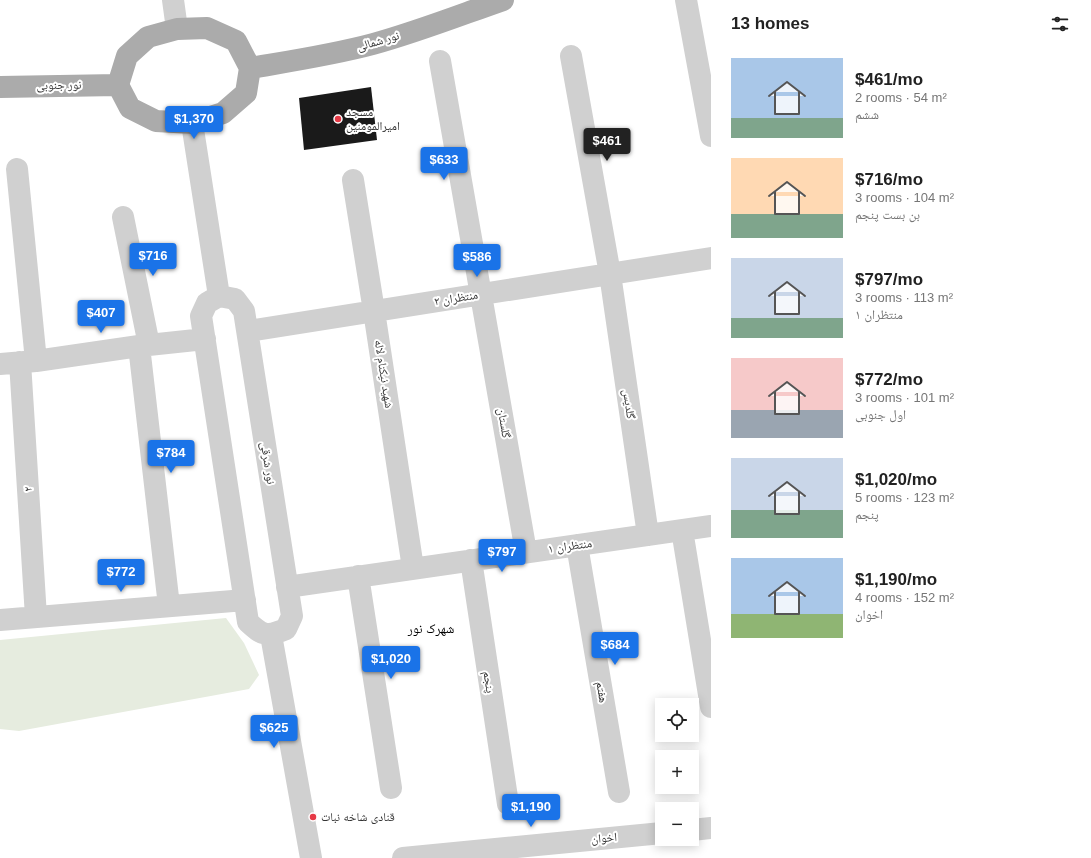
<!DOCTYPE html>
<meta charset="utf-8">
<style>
body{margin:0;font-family:Arial,"Noto Naskh Arabic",sans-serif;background:#f2f2f2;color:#222;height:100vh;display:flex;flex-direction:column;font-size:15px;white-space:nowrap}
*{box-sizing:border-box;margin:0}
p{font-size:13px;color:#767676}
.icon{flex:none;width:22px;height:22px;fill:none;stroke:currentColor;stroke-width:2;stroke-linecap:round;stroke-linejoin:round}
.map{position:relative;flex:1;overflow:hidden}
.panel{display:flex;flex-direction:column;background:#fff;width:380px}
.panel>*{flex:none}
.tools{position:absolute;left:655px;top:698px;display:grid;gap:8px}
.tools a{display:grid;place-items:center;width:44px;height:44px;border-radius:0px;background:#fff;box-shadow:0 2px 10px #0003;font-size:20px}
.price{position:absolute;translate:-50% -34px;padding:0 9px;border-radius:4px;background:#1a73e8;color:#fff;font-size:13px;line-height:26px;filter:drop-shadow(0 1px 2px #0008)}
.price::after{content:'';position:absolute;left:50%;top:24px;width:12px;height:9px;margin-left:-6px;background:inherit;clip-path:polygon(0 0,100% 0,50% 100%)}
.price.selected{background:#222;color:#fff}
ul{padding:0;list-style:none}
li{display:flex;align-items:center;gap:12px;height:100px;padding:0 20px}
li span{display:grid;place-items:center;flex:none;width:112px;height:80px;border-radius:0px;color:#555}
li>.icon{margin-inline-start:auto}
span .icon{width:48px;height:48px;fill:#fffc;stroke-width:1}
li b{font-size:17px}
h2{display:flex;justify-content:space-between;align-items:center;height:48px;padding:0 20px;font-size:17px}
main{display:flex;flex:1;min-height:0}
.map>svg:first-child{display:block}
.green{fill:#e6ecdf}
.building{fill:#1a1a1a}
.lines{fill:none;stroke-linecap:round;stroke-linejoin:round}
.minor{stroke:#d0d0d0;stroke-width:22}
.major{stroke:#ababab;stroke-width:22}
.poi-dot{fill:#e63946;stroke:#fff;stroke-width:1.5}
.labels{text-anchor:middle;stroke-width:4;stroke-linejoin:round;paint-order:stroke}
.street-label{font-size:12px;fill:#333;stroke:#fff}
.poi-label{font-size:12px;fill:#333;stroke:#fff;text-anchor:start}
.neighbourhood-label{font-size:13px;fill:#000;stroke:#fff}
</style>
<main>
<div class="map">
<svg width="711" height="858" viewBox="0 0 711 858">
<rect width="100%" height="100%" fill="#fff"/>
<path class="green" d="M226,618L244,643L259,675L249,689L19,731L0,729V640Z"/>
<path class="building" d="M371,87L377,140L304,150L299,98Z"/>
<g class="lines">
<path class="minor" d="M173,0L177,29
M686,0L711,136
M571,56L610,274L648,535
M440,61L526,552
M192,123L219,296
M17,169L36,361
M353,180L374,311L413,568
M123,217L149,345
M219,296L235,299L244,311L292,616L286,629C267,637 263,636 248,622L201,316L207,303Z
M248,331L711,258
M139,346L169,606
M20,362L36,617
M0,364L36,361L139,346L205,339
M682,530L711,707
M577,545L619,792
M471,560L508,804
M358,576L391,788
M287,587L711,526
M0,620L245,600
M271,635L311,858
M692,830L711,828
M403,858L662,833"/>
<path class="major" d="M207,28L236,41L250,68L246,93L223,113L192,123L156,121L130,108L118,85L127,56L148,37L177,29Z
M250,68C291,61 332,55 373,44C417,32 460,15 503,0
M0,87L118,85"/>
</g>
<g class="poi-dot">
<circle cx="338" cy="119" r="4"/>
<circle cx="313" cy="817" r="4"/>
</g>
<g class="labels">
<g class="street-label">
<text transform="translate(378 41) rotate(-16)" y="4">نور شمالی</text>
<text transform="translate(59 85) rotate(-1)" y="4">نور جنوبی</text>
<text transform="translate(456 298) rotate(-9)" y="4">منتظران ۲</text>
<text transform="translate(384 374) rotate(81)" y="4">شهید نیکنام لاله</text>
<text transform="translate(629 404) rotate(82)" y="4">گلدیس</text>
<text transform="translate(504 423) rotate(80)" y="4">گلستان</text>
<text transform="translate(268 463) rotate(81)" y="4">نور شرقی</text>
<text transform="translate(28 489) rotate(-94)" y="4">۲</text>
<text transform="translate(570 546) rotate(-8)" y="4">منتظران ۱</text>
<text transform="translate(489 682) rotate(81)" y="4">پنجم</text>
<text transform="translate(602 692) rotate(80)" y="4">هفتم</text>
<text transform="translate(604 838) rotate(-5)" y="4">اخوان</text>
</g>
<g class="poi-label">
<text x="346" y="116">مسجد<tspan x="346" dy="14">امیرالمومنین</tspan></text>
<text x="321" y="821">قنادی شاخه نبات</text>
</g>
<g class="neighbourhood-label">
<text x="431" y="633">شهرک نور</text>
</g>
</g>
</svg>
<div class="tools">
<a><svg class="icon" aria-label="locate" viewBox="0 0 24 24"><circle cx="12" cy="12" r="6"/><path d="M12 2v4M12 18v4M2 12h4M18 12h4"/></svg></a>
<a>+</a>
<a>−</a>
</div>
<b class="price" style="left:194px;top:140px">$1,370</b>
<b class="price selected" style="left:607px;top:162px">$461</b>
<b class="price" style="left:444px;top:181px">$633</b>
<b class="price" style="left:153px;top:277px">$716</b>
<b class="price" style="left:477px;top:278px">$586</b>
<b class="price" style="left:101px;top:334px">$407</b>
<b class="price" style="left:171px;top:474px">$784</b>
<b class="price" style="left:502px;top:573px">$797</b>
<b class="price" style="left:121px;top:593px">$772</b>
<b class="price" style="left:615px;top:666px">$684</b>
<b class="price" style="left:391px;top:680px">$1,020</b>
<b class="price" style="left:274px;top:749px">$625</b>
<b class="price" style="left:531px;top:828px">$1,190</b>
</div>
<section class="panel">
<h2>13 homes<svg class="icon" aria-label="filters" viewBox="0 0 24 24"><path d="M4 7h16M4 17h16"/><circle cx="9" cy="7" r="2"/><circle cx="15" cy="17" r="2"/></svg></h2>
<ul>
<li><span style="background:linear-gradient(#a9c7e8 75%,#7fa58c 0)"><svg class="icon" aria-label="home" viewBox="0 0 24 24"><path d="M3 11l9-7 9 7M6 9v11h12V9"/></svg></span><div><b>$461/mo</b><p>2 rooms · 54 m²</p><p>ششم</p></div></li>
<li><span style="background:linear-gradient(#ffd9b3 70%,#7fa58c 0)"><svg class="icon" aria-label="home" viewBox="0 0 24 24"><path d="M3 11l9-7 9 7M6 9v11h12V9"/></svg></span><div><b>$716/mo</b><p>3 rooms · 104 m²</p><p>بن بست پنجم</p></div></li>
<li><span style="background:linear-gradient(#c9d6e8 75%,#7fa58c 0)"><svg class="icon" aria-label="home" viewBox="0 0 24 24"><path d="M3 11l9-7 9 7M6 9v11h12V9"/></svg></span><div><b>$797/mo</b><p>3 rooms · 113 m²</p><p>منتظران ۱</p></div></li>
<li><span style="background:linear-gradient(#f6c9c9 65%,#9aa5b1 0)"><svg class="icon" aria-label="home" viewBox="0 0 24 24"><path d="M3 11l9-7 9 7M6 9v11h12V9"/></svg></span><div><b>$772/mo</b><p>3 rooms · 101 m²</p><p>اول جنوبی</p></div></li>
<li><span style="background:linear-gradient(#c9d6e8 65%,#7fa58c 0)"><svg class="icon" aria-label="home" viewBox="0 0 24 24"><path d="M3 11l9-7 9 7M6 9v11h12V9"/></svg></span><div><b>$1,020/mo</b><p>5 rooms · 123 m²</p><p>پنجم</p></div></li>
<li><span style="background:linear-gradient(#a9c7e8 70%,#8fb573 0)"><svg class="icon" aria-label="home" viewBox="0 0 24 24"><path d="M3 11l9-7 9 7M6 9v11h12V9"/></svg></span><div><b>$1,190/mo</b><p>4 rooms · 152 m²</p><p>اخوان</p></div></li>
</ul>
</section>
</main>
